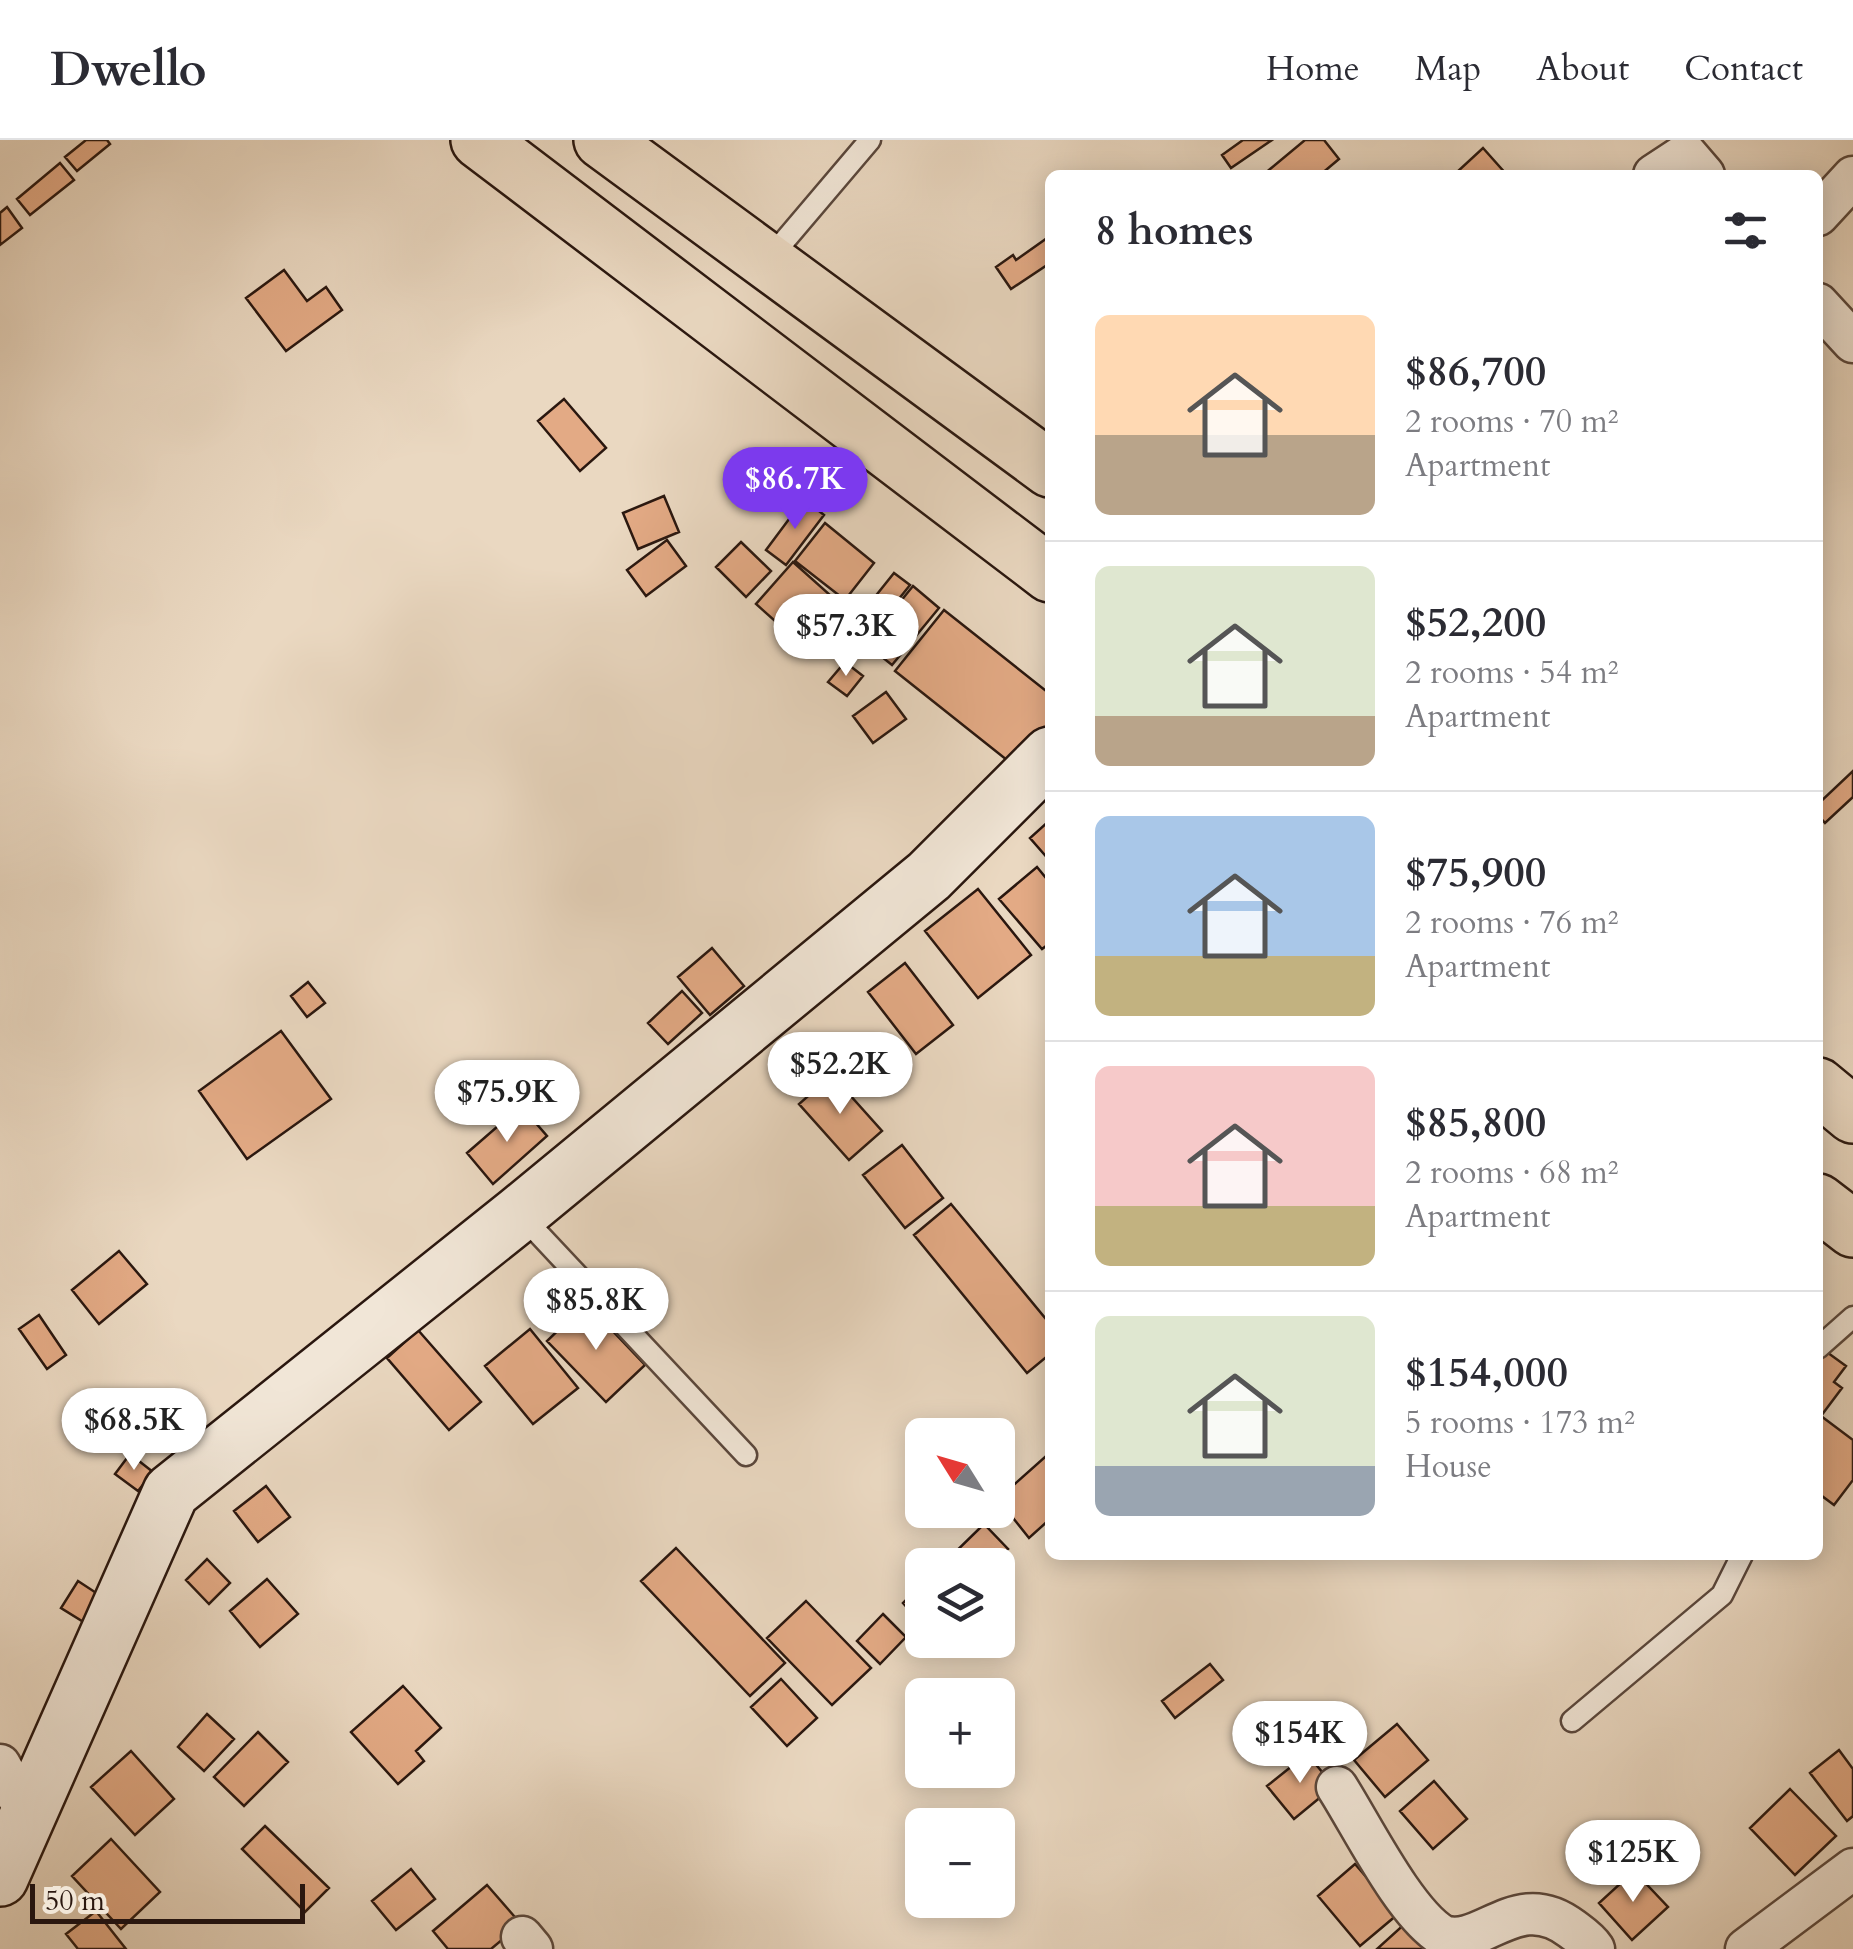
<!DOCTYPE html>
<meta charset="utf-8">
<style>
body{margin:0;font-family:Cardo,serif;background:#f7f7f7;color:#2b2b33;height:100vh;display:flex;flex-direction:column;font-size:38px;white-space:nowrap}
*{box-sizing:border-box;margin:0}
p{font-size:32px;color:#7c7c81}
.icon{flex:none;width:55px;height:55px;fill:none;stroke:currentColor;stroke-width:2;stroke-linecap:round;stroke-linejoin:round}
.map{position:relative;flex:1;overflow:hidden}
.panel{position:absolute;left:1045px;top:30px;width:778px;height:1390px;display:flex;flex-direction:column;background:#fff;border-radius:15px;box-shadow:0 5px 25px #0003}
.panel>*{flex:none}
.needle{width:65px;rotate:307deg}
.buttons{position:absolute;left:905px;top:1278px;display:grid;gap:20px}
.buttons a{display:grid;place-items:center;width:110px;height:110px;border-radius:15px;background:#fff;box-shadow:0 5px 25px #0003;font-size:50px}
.scale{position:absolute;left:30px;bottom:25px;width:275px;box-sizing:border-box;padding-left:10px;border:5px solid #2a170f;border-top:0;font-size:28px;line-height:35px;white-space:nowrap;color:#2a170f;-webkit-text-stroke:8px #f1e6d7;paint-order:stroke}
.price{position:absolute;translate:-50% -85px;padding:0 22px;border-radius:35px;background:#fff;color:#222;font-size:32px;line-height:65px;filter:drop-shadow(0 2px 5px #0008)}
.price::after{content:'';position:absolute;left:50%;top:60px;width:30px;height:22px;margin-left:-15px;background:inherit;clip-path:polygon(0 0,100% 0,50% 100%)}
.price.active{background:#7c3aed;color:#fff}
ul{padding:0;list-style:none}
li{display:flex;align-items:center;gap:30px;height:250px;padding:0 50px}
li+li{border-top:2px solid #e1e1e2}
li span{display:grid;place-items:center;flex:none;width:280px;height:200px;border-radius:15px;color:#555}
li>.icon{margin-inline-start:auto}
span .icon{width:120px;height:120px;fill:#fffc;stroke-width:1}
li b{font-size:42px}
h2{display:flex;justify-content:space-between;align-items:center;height:120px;padding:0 50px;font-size:42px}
header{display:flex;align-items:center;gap:60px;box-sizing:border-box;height:140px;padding:0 50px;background:#fff;border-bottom:2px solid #e1e1e2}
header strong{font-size:48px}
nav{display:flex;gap:55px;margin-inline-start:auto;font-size:35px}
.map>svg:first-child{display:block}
.building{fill:#e3aa85;stroke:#2a170f;stroke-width:2.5}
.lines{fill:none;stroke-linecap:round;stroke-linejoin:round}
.lane-casing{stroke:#5a473c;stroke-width:25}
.street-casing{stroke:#5a473c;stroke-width:45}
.secondary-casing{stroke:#2a170f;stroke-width:60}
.highway-casing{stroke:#2a170f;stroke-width:60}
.lane{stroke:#f1e6d7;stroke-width:20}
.street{stroke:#f1e6d7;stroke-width:40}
.secondary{stroke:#f1e6d7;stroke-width:55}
.highway{stroke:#ead8c1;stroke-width:55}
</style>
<header>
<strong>Dwello</strong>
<nav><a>Home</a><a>Map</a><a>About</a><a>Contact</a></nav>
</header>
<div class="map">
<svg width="1853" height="1809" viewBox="0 0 1853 1809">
<rect width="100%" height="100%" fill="#ead8c1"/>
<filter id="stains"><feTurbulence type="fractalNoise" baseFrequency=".002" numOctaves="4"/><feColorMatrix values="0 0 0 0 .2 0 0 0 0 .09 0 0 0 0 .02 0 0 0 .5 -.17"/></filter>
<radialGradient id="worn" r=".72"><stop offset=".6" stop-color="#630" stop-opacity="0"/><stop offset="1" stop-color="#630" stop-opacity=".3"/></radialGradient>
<path class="building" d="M86,0H107L110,4L77,31L65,17Z
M1243,0H1272L1231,28L1222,15Z
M1305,0H1324L1339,19L1320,35H1263Z
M1483,8L1507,35H1460L1457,32Z
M60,23L74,40L30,75L17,59Z
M7,67L22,88L0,105V73Z
M1050,96V123L1011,149L996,127L1013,115L1016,120Z
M284,130L307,161L326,147L342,170L286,211L246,158Z
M564,259L606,308L580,331L538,281Z
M664,356L679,392L638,409L623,373Z
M804,359L824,375L786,425L766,410Z
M825,383L874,423L845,460L795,421Z
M667,400L686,426L646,456L627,430Z
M741,402L771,431L746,457L716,427Z
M793,422L830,455L793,497L756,464Z
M894,433L910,445L866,500L850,488Z
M913,446L939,468L892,525L866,504Z
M944,470L1050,554V586L1017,628L895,531Z
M845,522L863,536L847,556L828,542Z
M886,552L906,579L873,603L853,576Z
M1853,631V657L1825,683L1818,675V664Z
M1050,680V721L1030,698Z
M1037,727L1050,743V803L1042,809L999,759Z
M978,749L1031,815L978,858L925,791Z
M712,808L744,846L710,875L678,837Z
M905,823L953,885L916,914L868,852Z
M308,842L325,863L307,877L291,856Z
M682,851L702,873L668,904L648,883Z
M281,891L331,959L247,1019L199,951Z
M832,935L882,991L849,1020L799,964Z
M521,966L547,996L493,1044L467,1013Z
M902,1005L943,1058L905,1088L863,1035Z
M951,1064L1050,1184V1214L1027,1233L914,1095Z
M119,1111L147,1144L99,1184L72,1150Z
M586,1163L645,1225L606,1262L547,1201Z
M39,1175L66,1215L47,1229L19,1189Z
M530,1189L578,1248L533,1284L485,1226Z
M418,1190L481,1262L449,1290L387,1218Z
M1824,1210L1846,1226L1834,1242L1842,1248L1821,1276L1853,1300V1340L1834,1365L1818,1353V1219Z
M130,1314L153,1332L138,1351L115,1334Z
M1045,1317L1050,1323V1379L1029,1398L998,1359Z
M266,1346L290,1377L258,1402L234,1371Z
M984,1384L1008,1409L991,1425H942Z
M676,1408L785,1523L750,1556L641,1441Z
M207,1419L230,1443L209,1464L186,1440Z
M267,1439L298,1474L260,1507L230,1471Z
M78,1441L107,1460L90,1486L61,1468Z
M922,1444V1484L903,1463Z
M806,1461L871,1528L832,1565L767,1498Z
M883,1474L906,1497L880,1524L857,1501Z
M1210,1524L1223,1540L1175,1578L1162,1561Z
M781,1539L817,1578L787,1606L751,1567Z
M403,1546L441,1588L416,1611L424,1621L398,1644L351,1592Z
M207,1574L234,1599L204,1631L178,1607Z
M1397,1584L1428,1620L1385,1657L1354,1620Z
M258,1592L288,1622L244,1666L214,1637Z
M1839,1610L1853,1629V1676L1847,1681L1810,1633Z
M131,1611L174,1659L135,1695L91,1647Z
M1307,1614L1334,1646L1294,1679L1267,1646Z
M1434,1641L1467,1679L1433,1709L1400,1671Z
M1790,1649L1836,1696L1795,1735L1750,1688Z
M265,1686L329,1748L305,1772L242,1709Z
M111,1699L160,1752L121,1789L72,1736Z
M1355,1724L1398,1774L1360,1806L1318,1756Z
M411,1729L435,1759L396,1790L372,1761Z
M1634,1731L1668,1767L1632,1800L1599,1763Z
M487,1745L521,1784L491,1809H448L433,1791Z
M96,1771L126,1809H78L66,1794Z
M1409,1780L1435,1809H1377Z"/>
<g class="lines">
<defs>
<path id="lane" d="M769,119L870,0
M521,1075L746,1315
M1818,1208L1853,1177
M1572,1581L1722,1455L1742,1415"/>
<path id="street" d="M1654,35L1686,14L1704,35
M1818,75L1853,37
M1818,164L1853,202
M0,1625L29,1677
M1337,1647C1362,1686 1405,1774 1443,1796C1483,1809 1517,1747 1572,1789C1580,1795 1588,1800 1594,1809
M522,1797L532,1809
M1746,1809L1853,1729"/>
<path id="secondary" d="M0,1738L171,1352L519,1074L929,736L1050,615"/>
<path id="highway" d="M479,0L1050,434
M602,0L1050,329
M1818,946L1853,975
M1818,1062L1853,1089"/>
</defs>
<use href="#lane" class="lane-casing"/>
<use href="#street" class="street-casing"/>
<use href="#secondary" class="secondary-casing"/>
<use href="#highway" class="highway-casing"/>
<use href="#lane" class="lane"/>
<use href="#street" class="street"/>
<use href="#secondary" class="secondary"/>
<use href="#highway" class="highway"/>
</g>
<rect width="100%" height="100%" filter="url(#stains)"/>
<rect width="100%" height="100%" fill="url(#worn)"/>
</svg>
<div class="buttons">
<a><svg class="needle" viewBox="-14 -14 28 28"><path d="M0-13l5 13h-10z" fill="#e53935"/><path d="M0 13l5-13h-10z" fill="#7c7c81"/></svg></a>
<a><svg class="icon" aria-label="layers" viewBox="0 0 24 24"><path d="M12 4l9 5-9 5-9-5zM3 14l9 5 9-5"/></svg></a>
<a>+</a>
<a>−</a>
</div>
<div class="scale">50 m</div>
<b class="price active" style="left:795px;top:392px">$86.7K</b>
<b class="price" style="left:846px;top:539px">$57.3K</b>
<b class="price" style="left:840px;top:977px">$52.2K</b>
<b class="price" style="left:507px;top:1005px">$75.9K</b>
<b class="price" style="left:596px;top:1213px">$85.8K</b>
<b class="price" style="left:134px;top:1333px">$68.5K</b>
<b class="price" style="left:1300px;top:1646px">$154K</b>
<b class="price" style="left:1633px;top:1765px">$125K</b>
<section class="panel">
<h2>8 homes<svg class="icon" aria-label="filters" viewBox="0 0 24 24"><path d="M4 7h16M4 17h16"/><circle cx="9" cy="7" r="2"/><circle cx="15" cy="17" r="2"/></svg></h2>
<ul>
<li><span style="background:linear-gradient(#ffd9b3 60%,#b9a48a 0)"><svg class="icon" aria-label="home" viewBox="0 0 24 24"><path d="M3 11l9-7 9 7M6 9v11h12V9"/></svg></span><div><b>$86,700</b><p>2 rooms · 70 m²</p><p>Apartment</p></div></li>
<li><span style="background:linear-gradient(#dfe7d0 75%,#b9a48a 0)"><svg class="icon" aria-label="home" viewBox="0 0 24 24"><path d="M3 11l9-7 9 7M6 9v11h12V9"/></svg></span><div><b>$52,200</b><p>2 rooms · 54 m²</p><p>Apartment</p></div></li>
<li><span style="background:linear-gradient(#a9c7e8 70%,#c2b280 0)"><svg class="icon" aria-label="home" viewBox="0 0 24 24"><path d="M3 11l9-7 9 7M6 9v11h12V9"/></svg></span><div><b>$75,900</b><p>2 rooms · 76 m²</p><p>Apartment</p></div></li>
<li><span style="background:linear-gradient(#f6c9c9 70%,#c2b280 0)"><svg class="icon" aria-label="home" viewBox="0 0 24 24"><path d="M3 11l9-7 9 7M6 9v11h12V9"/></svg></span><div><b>$85,800</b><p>2 rooms · 68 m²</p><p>Apartment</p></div></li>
<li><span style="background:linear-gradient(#dfe7d0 75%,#9aa5b1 0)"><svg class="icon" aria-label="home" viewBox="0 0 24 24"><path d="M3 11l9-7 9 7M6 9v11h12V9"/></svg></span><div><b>$154,000</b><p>5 rooms · 173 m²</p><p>House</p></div></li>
</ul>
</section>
</div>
